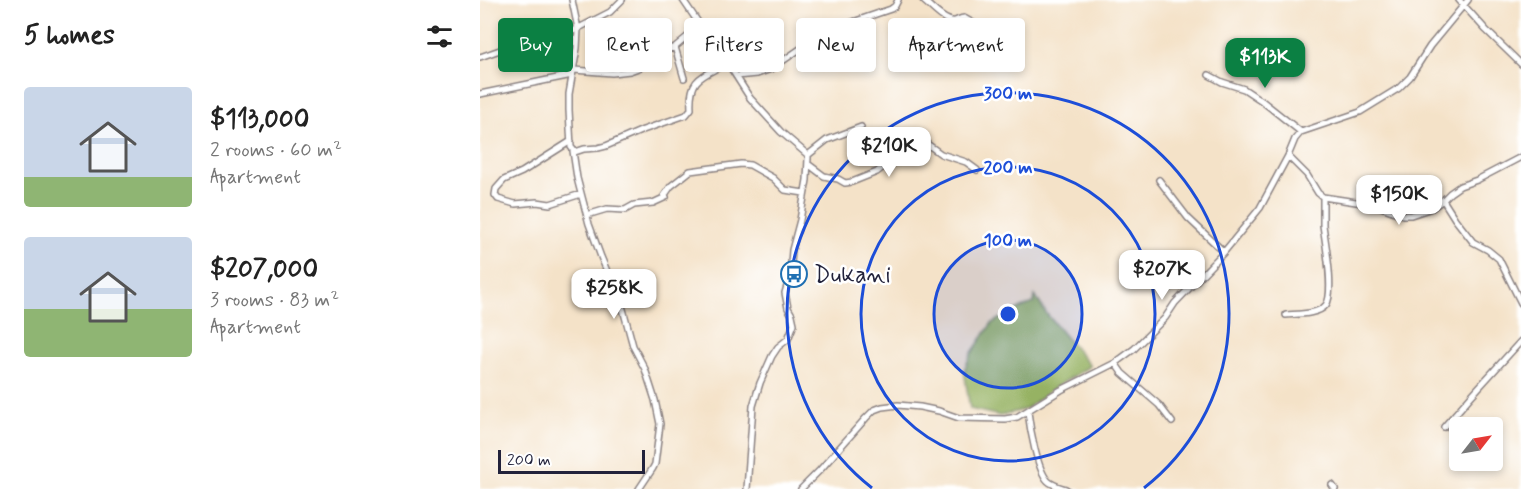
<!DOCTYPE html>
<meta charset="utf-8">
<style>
body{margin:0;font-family:Mynerve,sans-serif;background:#f6f6f6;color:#222;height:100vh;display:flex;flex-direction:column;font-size:22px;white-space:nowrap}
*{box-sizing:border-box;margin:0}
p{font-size:20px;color:#767676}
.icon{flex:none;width:33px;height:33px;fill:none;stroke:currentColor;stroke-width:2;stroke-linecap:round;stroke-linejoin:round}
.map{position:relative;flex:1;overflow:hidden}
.details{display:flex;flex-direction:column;background:#fff;width:480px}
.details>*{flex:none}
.guide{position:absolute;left:18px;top:18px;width:570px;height:54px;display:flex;gap:12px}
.needle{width:39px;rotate:59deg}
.fabs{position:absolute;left:969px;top:417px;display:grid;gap:12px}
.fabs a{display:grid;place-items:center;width:54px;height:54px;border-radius:6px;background:#fff;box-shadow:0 3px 9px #0003;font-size:30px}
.scale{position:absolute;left:18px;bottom:15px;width:147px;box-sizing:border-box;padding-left:6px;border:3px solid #22223b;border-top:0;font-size:16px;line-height:21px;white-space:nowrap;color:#22223b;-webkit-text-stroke:4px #fff;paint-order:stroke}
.price{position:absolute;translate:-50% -51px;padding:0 14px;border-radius:12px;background:#fff;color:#222;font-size:20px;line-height:39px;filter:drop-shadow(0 2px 3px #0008)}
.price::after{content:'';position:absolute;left:50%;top:36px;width:18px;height:14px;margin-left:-9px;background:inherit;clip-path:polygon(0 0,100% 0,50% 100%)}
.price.selected{background:#0b8043;color:#fff}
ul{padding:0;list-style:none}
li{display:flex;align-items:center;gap:18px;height:150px;padding:0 24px}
li span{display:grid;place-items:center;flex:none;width:168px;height:120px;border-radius:6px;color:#555}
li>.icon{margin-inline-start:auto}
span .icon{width:72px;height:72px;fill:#fffc;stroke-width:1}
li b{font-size:26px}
h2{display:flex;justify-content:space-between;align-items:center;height:72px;padding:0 24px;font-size:26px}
.chip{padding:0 21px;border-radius:6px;background:#fff;box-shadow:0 3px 9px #0003;font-size:21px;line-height:54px}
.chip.selected{background:#0b8043;color:#fff}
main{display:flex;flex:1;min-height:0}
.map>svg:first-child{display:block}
.forest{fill:#96b264;stroke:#5c6a50;stroke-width:1.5}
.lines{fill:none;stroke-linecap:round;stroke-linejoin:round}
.minor-casing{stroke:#8b8282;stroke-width:8}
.minor{stroke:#fff;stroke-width:5}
.ring{fill:none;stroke:#1d4ed8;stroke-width:3}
.labels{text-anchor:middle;stroke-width:5;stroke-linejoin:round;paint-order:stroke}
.poi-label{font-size:24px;fill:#22223b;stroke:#fff;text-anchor:start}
.centre{fill:#1d4ed8;stroke:#fff;stroke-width:3}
.ring-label{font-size:18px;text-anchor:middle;font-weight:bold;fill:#1d4ed8;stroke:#fff;stroke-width:5;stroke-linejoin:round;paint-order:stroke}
</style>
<main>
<section class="details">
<h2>5 homes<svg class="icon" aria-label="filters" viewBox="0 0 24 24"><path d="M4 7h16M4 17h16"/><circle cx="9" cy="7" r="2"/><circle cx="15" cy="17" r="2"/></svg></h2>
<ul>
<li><span style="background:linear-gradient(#c9d6e8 75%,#8fb573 0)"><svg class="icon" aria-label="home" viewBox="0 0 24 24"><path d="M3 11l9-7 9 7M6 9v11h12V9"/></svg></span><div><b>$113,000</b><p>2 rooms · 60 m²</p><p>Apartment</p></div></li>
<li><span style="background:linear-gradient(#c9d6e8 60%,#8fb573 0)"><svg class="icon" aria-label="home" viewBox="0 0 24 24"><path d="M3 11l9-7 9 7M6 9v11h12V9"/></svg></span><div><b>$207,000</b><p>3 rooms · 83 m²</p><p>Apartment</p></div></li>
</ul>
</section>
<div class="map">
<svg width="1041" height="489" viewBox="0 0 1041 489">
<rect width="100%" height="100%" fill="#fff"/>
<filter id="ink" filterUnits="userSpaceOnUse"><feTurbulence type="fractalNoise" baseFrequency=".0167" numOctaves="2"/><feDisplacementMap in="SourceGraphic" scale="12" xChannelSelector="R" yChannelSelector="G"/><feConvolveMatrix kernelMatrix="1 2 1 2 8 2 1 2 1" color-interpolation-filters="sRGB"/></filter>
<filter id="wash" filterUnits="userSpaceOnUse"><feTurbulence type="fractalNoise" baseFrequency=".008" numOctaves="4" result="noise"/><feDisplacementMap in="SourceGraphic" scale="24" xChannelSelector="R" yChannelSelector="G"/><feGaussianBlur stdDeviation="1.35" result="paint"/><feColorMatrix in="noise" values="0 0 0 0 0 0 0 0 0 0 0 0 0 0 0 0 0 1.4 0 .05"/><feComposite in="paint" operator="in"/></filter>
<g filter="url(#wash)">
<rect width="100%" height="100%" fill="#f4e2c8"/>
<path class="forest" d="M555,296L566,313L610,366L571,390L546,409L520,416L490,409L484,370L491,354L512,323L533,311L554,303Z"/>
</g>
<g filter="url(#ink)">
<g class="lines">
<defs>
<path id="minor" d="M92,0L98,29L97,48L89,94V110L91,147L95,152L104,149L118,148L126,146L163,130L206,115L211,109C209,77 222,77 247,63
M203,0L222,28L233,40L270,98L301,132L328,155V158L327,180L320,220L312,250L310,276L305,293L308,308L312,315L314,324L308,339L298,347L292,356L280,383L273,406L267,489
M443,0C450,6 465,23 475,21C478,20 481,18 484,18L509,32
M979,0L1006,30L1041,64
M195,47L204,78
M0,57L34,45L77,41L85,35L130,12L142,0
M94,70L132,73L150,71L161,67L167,60L183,51L195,47L207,37L222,28
M729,75L742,82L764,89L782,101L821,132
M256,76L277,74L291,69L320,49L347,37L364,25L411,9L415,6L418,0
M0,94L92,75
M91,141L42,172L24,180L16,189L15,195L18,199L35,204L57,202L70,204L101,194
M93,151L97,178L109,224L121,257L143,309L153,346L165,369L175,400L180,424L175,464L173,468L159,489
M328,155L347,140L381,127
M808,156L827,175L838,193L843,197L896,205L923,215H931L952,208L963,200L970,193L980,186L997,180L1041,157
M328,164L344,176L358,179L365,183L372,182L397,172L417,156L434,141L439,140L443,141L461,154L486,162L497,170
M679,180L708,218L744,252
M963,200L975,219L993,242L1008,250L1019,259L1041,303
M107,215L127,209L145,210L154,205L173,203L186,197L184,196L191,186L210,171L261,164L270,165L293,178L305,190L324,193
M806,315C817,314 838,315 846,305C855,293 845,241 843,225C843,216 843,206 843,197
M635,363L642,373L679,405L692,422
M548,412C550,428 557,470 568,481C572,485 580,487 586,489
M964,427L991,396L1041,341
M852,485L855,489
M321,489L340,470L386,418L394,410L402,407L418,405L440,407L459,411L479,418L525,419L537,417L581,390L635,363L654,349L685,318L695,303L744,252L780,208L808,156L815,139L821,132L880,112L919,88L930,77L950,46L988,0"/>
</defs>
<use href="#minor" class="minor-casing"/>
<use href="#minor" class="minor"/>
</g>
</g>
<circle cx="528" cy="314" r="74" fill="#1d4ed8" fill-opacity=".12"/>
<g class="ring">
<circle cx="528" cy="314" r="74"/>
<circle cx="528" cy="314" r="147"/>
<path d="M392 488A221 221 0 1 1 664 488"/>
</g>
<defs>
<symbol id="bus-ring" viewBox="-11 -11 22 22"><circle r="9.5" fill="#fff" stroke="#1f6fb2" stroke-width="1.5"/><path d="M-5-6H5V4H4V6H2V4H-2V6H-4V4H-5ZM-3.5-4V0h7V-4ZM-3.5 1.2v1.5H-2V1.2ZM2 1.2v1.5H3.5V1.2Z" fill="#1f6fb2"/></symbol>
</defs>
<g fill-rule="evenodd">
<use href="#bus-ring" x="299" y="259" width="30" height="30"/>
</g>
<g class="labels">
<g class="poi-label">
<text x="334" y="282">Dukani</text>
</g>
</g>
<circle cx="528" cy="314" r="9" class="centre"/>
<g class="ring-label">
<text x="528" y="99">300 m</text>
<text x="528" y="173">200 m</text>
<text x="528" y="246">100 m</text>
</g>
</svg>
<div class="fabs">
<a><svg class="needle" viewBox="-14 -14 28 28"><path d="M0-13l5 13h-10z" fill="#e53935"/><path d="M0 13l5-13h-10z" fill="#767676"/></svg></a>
</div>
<div class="scale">200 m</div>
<b class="price selected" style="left:785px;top:89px">$113K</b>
<b class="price" style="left:409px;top:178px">$210K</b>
<b class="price" style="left:919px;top:226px">$150K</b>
<b class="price" style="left:682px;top:301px">$207K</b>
<b class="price" style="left:134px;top:320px">$258K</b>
<div class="guide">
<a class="chip selected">Buy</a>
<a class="chip">Rent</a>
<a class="chip">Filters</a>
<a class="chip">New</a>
<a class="chip">Apartment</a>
</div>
</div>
</main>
